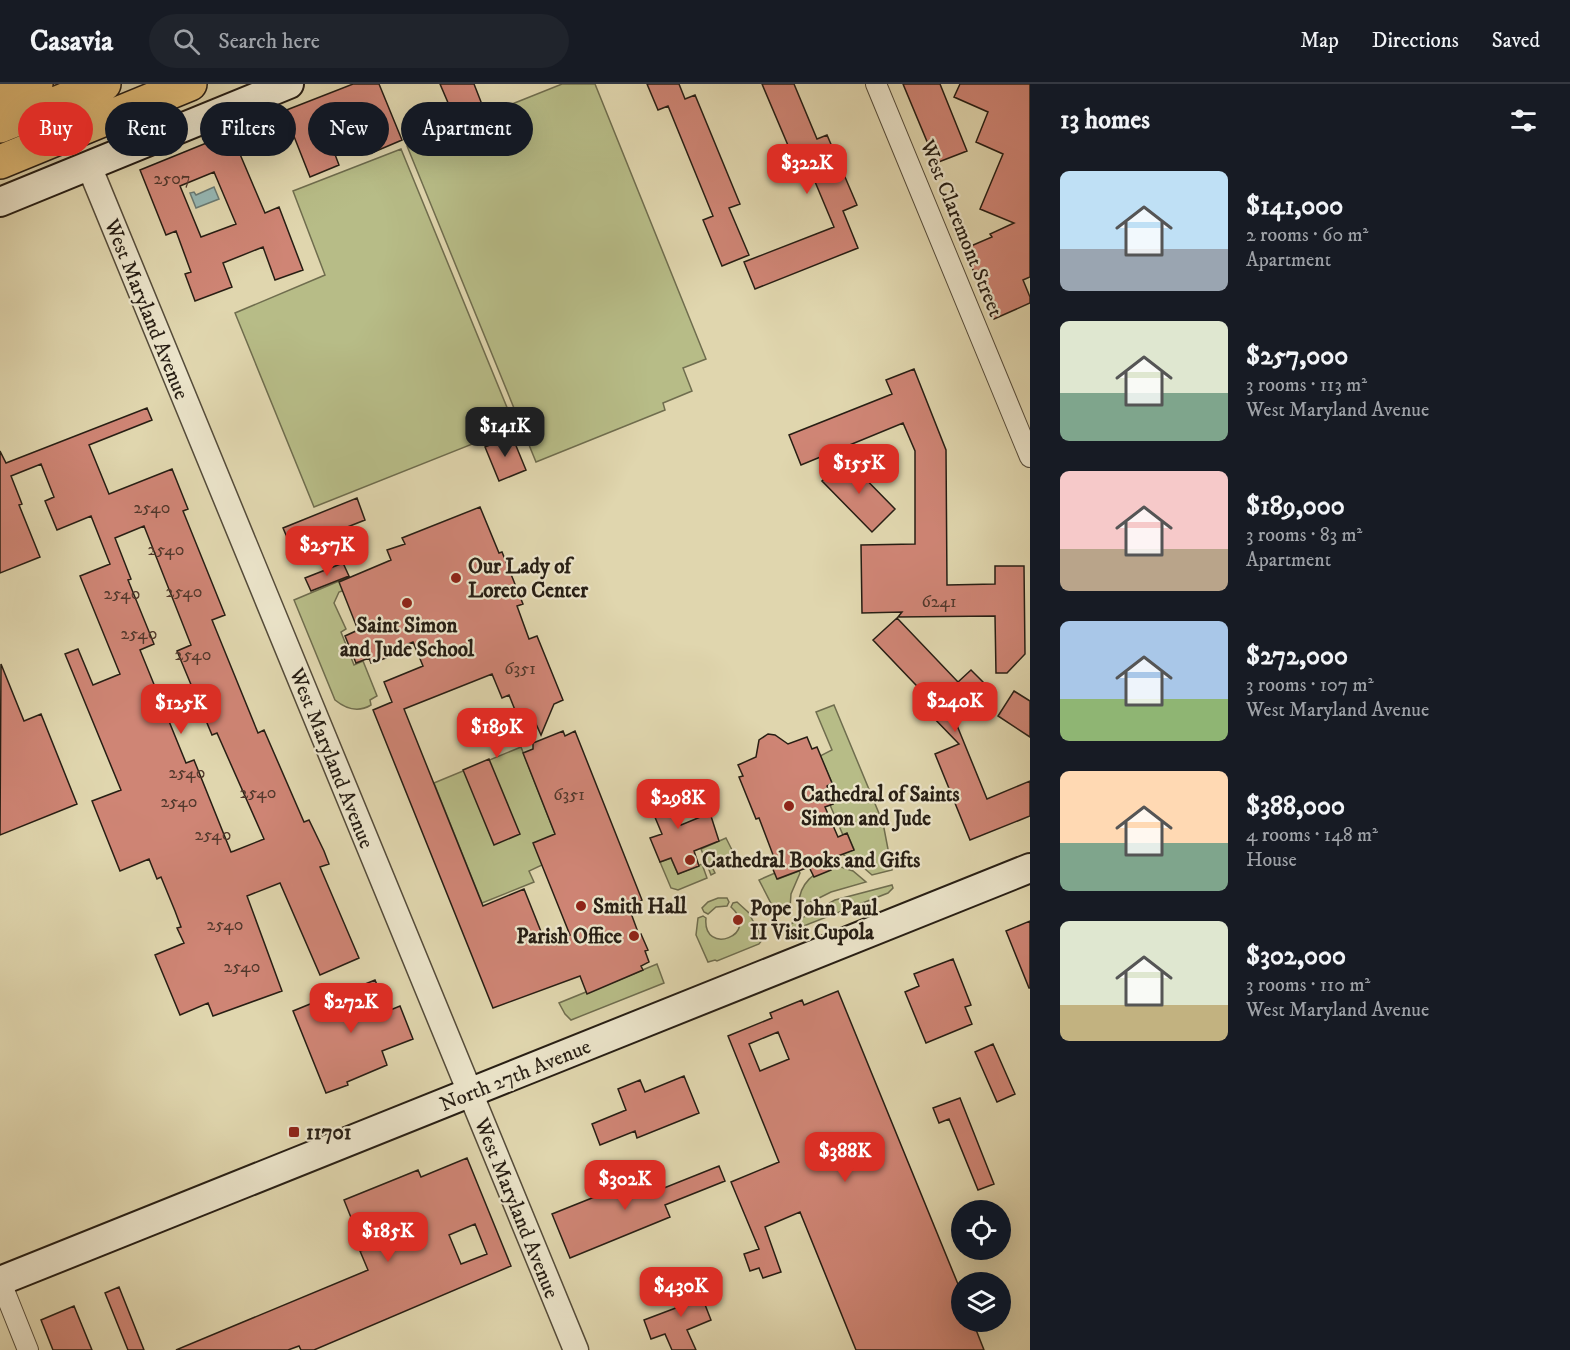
<!DOCTYPE html>
<meta charset="utf-8">
<style>
body{margin:0;font-family:"IM FELL DW Pica",serif;background:#20242c;color:#f1f3f6;height:100vh;display:flex;flex-direction:column;font-size:22px;white-space:nowrap}
*{box-sizing:border-box;margin:0}
p{font-size:20px;color:#9ea1a6}
.icon{flex:none;width:33px;height:33px;fill:none;stroke:currentColor;stroke-width:2;stroke-linecap:round;stroke-linejoin:round}
.map{position:relative;flex:1;overflow:hidden}
.sheet{display:flex;flex-direction:column;background:#171b24;width:540px}
.sheet>*{flex:none}
.guide{position:absolute;left:18px;top:18px;width:570px;height:54px;display:flex;gap:12px}
.fabs{position:absolute;left:951px;top:1116px;display:grid;gap:12px}
.fabs a{display:grid;place-items:center;width:60px;height:60px;border-radius:50%;background:#171b24;box-shadow:0 6px 24px #0002;font-size:30px}
.price{position:absolute;translate:-50% -51px;padding:0 14px;border-radius:12px;background:#d93025;color:#fff;font-size:20px;line-height:39px;filter:drop-shadow(0 2px 3px #0008)}
.price::after{content:'';position:absolute;left:50%;top:36px;width:18px;height:14px;margin-left:-9px;background:inherit;clip-path:polygon(0 0,100% 0,50% 100%)}
.price.on{background:#222;color:#fff}
ul{padding:0;list-style:none}
li{display:flex;align-items:center;gap:18px;height:150px;padding:0 30px}
li span{display:grid;place-items:center;flex:none;width:168px;height:120px;border-radius:9px;color:#555}
li>.icon{margin-inline-start:auto}
span .icon{width:72px;height:72px;fill:#fffc;stroke-width:1}
li b{font-size:26px}
h2{display:flex;justify-content:space-between;align-items:center;height:72px;padding:0 30px;font-size:26px}
.tag{padding:0 21px;border-radius:27px;background:#171b24;box-shadow:0 6px 24px #0002;font-size:21px;line-height:54px}
.tag.on{background:#d93025;color:#fff}
header{display:flex;align-items:center;gap:36px;box-sizing:border-box;height:84px;padding:0 30px;background:#171b24;border-bottom:2px solid #363941}
header strong{font-size:28px}
nav{display:flex;gap:33px;margin-inline-start:auto;font-size:21px}
.search{width:420px;height:54px;background:#20242c;display:flex;align-items:center;gap:15px;box-sizing:border-box;padding:0 21px;border-radius:33px;color:#9ea1a6;font-size:22px}
main{display:flex;flex:1;min-height:0}
.map>svg:first-child{display:block}
.green{fill:#b7bc87;stroke:#6f6d4e;stroke-width:1.5}
.water{fill:#96b7b3;stroke:#6a7a73;stroke-width:1.5}
.building{fill:#cf8575;stroke:#271e14;stroke-width:1.5;fill-rule:evenodd}
.lines{fill:none;stroke-linecap:round;stroke-linejoin:round}
.minor-casing{stroke:#554c3a;stroke-width:22}
.tertiary-casing{stroke:#554c3a;stroke-width:27}
.secondary-casing{stroke:#271e14;stroke-width:32}
.motorway-casing{stroke:#271e14;stroke-width:36}
.minor{stroke:#ebe4ca;stroke-width:20}
.tertiary{stroke:#ebe4ca;stroke-width:24}
.secondary{stroke:#ebe4ca;stroke-width:28}
.motorway{stroke:#e0bb77;stroke-width:33}
.poi-dot{fill:#8f2418;stroke:#ebe4ca;stroke-width:2}
.labels{text-anchor:middle;stroke-width:4.5;stroke-linejoin:round;paint-order:stroke}
.number-label{font-size:18px;fill:#51382c}
.street-label{font-size:21px;fill:#271e14;stroke:#ebe4ca}
.poi-label{font-size:21px;font-weight:bold;fill:#271e14;stroke:#ebe4ca;text-anchor:start}
</style>
<header>
<strong>Casavia</strong>
<div class="search"><svg class="icon" aria-label="search" viewBox="0 0 24 24"><circle cx="10" cy="10" r="6"/><path d="M15 15l6 6"/></svg>Search here</div>
<nav><a>Map</a><a>Directions</a><a>Saved</a></nav>
</header>
<main>
<div class="map">
<svg width="1030" height="1266" viewBox="0 0 1030 1266">
<rect width="100%" height="100%" fill="#e0d6ae"/>
<filter id="stains"><feTurbulence type="fractalNoise" baseFrequency=".00333" numOctaves="4"/><feColorMatrix values="0 0 0 0 .2 0 0 0 0 .09 0 0 0 0 .02 0 0 0 .5 -.17"/></filter>
<radialGradient id="worn" r=".72"><stop offset=".6" stop-color="#630" stop-opacity="0"/><stop offset="1" stop-color="#630" stop-opacity=".3"/></radialGradient>
<path class="green" d="M562,0H595L706,275L683,284L692,307L663,319L665,326L536,378L407,62Z
M401,65L515,343L314,423L235,229L325,191L293,107Z
M344,495L348,505L339,508L334,519L346,545L341,548L354,581L363,577L377,612L370,616L371,621C358,629 346,625 335,616L294,516Z
M834,621L883,739L892,786L872,791L857,778L842,770L854,765L847,750L843,751L830,721L833,720L827,702L832,699L820,672L832,666L816,628Z
M521,663L555,750L542,781L529,787L534,798L482,819L434,699Z
M726,754L735,772L711,781L715,789L711,791L701,765Z
M671,774L678,790L702,780L707,794L678,806L671,804L660,778Z
M838,782L853,787L866,798L831,808L799,824C797,801 815,784 838,782Z
M799,787L800,789L791,810L790,824L777,831L759,796L775,789L778,795Z
M892,801L893,804L888,809L791,847L785,843L835,816Z
M718,814H727L729,818L727,822L716,823L708,830L704,828L702,824L708,818Z
M737,818L748,828L763,855L759,860L717,877L715,876L708,878L696,851L698,834L703,832L706,834C702,873 762,851 731,823L733,819Z
M657,880L664,899L571,936L565,930L559,919L586,908L587,909Z"/>
<path class="water" d="M214,103L219,115L196,124L190,109L194,108L196,111Z"/>
<path class="building" d="M353,0H379L402,56L374,68L359,31L325,44L339,81L310,93L284,27Z
M440,0H474L483,23L455,35Z
M647,0H679L685,15L695,11L740,120L729,124L749,171L722,182L703,136L713,132L668,22L658,26Z
M762,0H794L817,55L827,51L857,121L843,127L858,164L755,205L744,178L834,143L800,62L790,66Z
M903,0H940L967,67L936,79Z
M960,0H1030V193L1023,196L1030,213V219L994,235L964,165L992,153L990,150L1014,139L980,125L1003,70L976,58L988,28L954,13Z
M231,49L265,129L279,123L303,186L275,196L263,163L223,179L232,203L195,217L185,190L191,188L176,147L166,151L140,86ZM214,88L236,140L201,153L180,102Z
M914,285L946,366L947,501L995,500V482H1024L1025,570L1007,589H996L995,532L898,533L902,528L862,529L861,461L915,460V367L903,339L801,381L789,351L892,310L886,296Z
M147,324L152,336L89,361L109,410L172,385L188,425L183,427L225,531L212,536L258,649L264,646L304,738L309,736L324,767L329,780L320,783L359,874L320,891L280,799L252,810L247,812L282,907L213,932L208,919L180,931L155,871L184,859L177,844L181,843L175,827L161,793L157,795L149,775L120,787L92,717L121,706L65,570L78,565L93,601L120,590L80,492L110,480L91,432L57,446L45,417L54,413L41,380L11,392L22,420L19,421L40,473L0,489V367L6,379ZM144,442L191,561L177,567L212,651L217,649L264,755L234,767L231,768L194,676L186,679L140,566L154,560L128,496L131,495L115,454Z
M512,352L526,386L499,397L485,363Z
M845,374L895,425L872,448L822,397Z
M357,414L365,436L292,465L283,444Z
M480,423L499,469L502,468L523,520L517,522L529,555L537,552L563,616L554,620L541,651L532,631L519,636L509,611L502,614L492,590L404,625L483,822L524,805L546,860L570,851L533,759L555,750L523,669L533,665V659L563,647L565,652L575,647L642,816L628,821L639,851L641,850L648,866L645,867L649,878L641,882L643,886L587,910L580,892L493,924L373,626L392,618L384,598L423,582L413,558L384,570L386,574L371,579L369,574L356,579L345,552L358,546L339,498L391,476L387,466L405,460L402,454Z
M343,479L349,492L311,507L305,494Z
M897,534L958,598L971,586L990,605L956,639L987,715L1030,697V732L970,756L935,670L959,660L928,628L935,621L873,556Z
M1,580L24,637L41,630L77,720L0,751Z
M1014,607L1030,617V653L998,632Z
M768,650L775,651L788,660L807,653L812,665L817,663L832,699L827,702L833,720L825,723L838,753L847,749L854,766L827,776L831,786L814,793L809,783L777,795L770,778L775,776L759,734L756,735L739,693L743,692L738,681L756,673L759,656Z
M489,675L520,750L494,761L463,686Z
M672,696L678,711L671,716L681,741L710,729L719,757L694,767L699,782L678,790L671,774L660,778L650,754L662,750L644,707Z
M1030,837V904H1029L1006,847Z
M953,875L971,921L965,923L972,940L926,959L905,908L919,902L914,890Z
M375,896L388,927L400,922L413,955L382,967L387,981L347,998L348,1001L326,1009L293,927L315,918L316,920Z
M838,907L962,1210V1238H973L984,1266H856L800,1128L765,1143L781,1188L763,1194L759,1184L750,1187L744,1170L759,1165L731,1098L779,1078L728,952L772,934L770,929L802,916L804,921ZM778,948L789,975L760,987L749,960Z
M993,960L1015,1010L997,1018L975,968Z
M684,992L699,1029L637,1054L635,1047L600,1061L592,1040L626,1026L618,1005L640,996L645,1008Z
M960,1014L994,1100L978,1106L949,1035L939,1039L933,1024Z
M467,1074L511,1182L314,1266H301L299,1262L288,1266H176L368,1186L360,1167L364,1166L344,1116L418,1086L421,1093ZM475,1140L487,1170L461,1180L449,1151Z
M719,1082L725,1097L665,1121L670,1133L570,1174L552,1130L652,1090L659,1106Z
M695,1195L711,1236L687,1246L696,1266H672L665,1250L651,1255L644,1236L681,1222L674,1203Z
M119,1203L144,1266H128L105,1209Z
M74,1222L92,1266H53L41,1236Z"/>
<g class="lines">
<defs>
<path id="minor" d="M876,0L1030,373
M0,1196L28,1266"/>
<path id="tertiary" d="M89,82L576,1266"/>
<path id="secondary" d="M0,118L289,0
M0,1197L1030,784"/>
<path id="motorway" d="M0,15L36,0
M0,42L104,0
M0,78L190,0"/>
</defs>
<use href="#minor" class="minor-casing"/>
<use href="#tertiary" class="tertiary-casing"/>
<use href="#secondary" class="secondary-casing"/>
<use href="#motorway" class="motorway-casing"/>
<use href="#minor" class="minor"/>
<use href="#tertiary" class="tertiary"/>
<use href="#secondary" class="secondary"/>
<use href="#motorway" class="motorway"/>
</g>
<g class="poi-dot">
<circle cx="456" cy="494" r="6"/>
<circle cx="407" cy="519" r="6"/>
<circle cx="789" cy="722" r="6"/>
<circle cx="690" cy="776" r="6"/>
<circle cx="581" cy="822" r="6"/>
<circle cx="738" cy="836" r="6"/>
<circle cx="634" cy="852" r="6"/>
<rect x="288" y="1042" width="12" height="12" rx="3"/>
</g>
<g class="labels">
<g class="number-label">
<text x="172" y="100">2507</text>
<text x="152" y="429">2540</text>
<text x="166" y="471">2540</text>
<text x="184" y="513">2540</text>
<text x="122" y="515">2540</text>
<text x="939" y="523">6241</text>
<text x="139" y="555">2540</text>
<text x="193" y="576">2540</text>
<text x="520" y="590">6351</text>
<text x="187" y="694">2540</text>
<text x="258" y="714">2540</text>
<text x="569" y="716">6351</text>
<text x="179" y="723">2540</text>
<text x="213" y="756">2540</text>
<text x="225" y="846">2540</text>
<text x="242" y="888">2540</text>
</g>
<g class="street-label">
<text transform="translate(962 144) rotate(68)" y="7">West Claremont Street</text>
<text transform="translate(147 225) rotate(68)" y="7">West Maryland Avenue</text>
<text transform="translate(332 674) rotate(68)" y="7">West Maryland Avenue</text>
<text transform="translate(515 991) rotate(-22)" y="7">North 27th Avenue</text>
<text transform="translate(517 1124) rotate(68)" y="7">West Maryland Avenue</text>
</g>
<g class="poi-label">
<text x="468" y="489">Our Lady of<tspan x="468" dy="24">Loreto Center</tspan></text>
<text x="407" y="548" text-anchor="middle">Saint Simon<tspan x="407" dy="24">and Jude School</tspan></text>
<text x="801" y="717">Cathedral of Saints<tspan x="801" dy="24">Simon and Jude</tspan></text>
<text x="702" y="783">Cathedral Books and Gifts</text>
<text x="593" y="829">Smith Hall</text>
<text x="750" y="831">Pope John Paul<tspan x="750" dy="24">II Visit Cupola</tspan></text>
<text x="622" y="859" text-anchor="end">Parish Office</text>
<text x="306" y="1055">11701</text>
</g>
</g>
<rect width="100%" height="100%" filter="url(#stains)"/>
<rect width="100%" height="100%" fill="url(#worn)"/>
</svg>
<div class="fabs">
<a><svg class="icon" aria-label="locate" viewBox="0 0 24 24"><circle cx="12" cy="12" r="6"/><path d="M12 2v4M12 18v4M2 12h4M18 12h4"/></svg></a>
<a><svg class="icon" aria-label="layers" viewBox="0 0 24 24"><path d="M12 4l9 5-9 5-9-5zM3 14l9 5 9-5"/></svg></a>
</div>
<b class="price" style="left:807px;top:111px">$322K</b>
<b class="price on" style="left:505px;top:374px">$141K</b>
<b class="price" style="left:859px;top:411px">$155K</b>
<b class="price" style="left:327px;top:493px">$257K</b>
<b class="price" style="left:955px;top:649px">$240K</b>
<b class="price" style="left:181px;top:651px">$125K</b>
<b class="price" style="left:497px;top:675px">$189K</b>
<b class="price" style="left:678px;top:746px">$298K</b>
<b class="price" style="left:351px;top:950px">$272K</b>
<b class="price" style="left:845px;top:1099px">$388K</b>
<b class="price" style="left:625px;top:1127px">$302K</b>
<b class="price" style="left:388px;top:1179px">$185K</b>
<b class="price" style="left:681px;top:1234px">$430K</b>
<div class="guide">
<a class="tag on">Buy</a>
<a class="tag">Rent</a>
<a class="tag">Filters</a>
<a class="tag">New</a>
<a class="tag">Apartment</a>
</div>
</div>
<section class="sheet">
<h2>13 homes<svg class="icon" aria-label="filters" viewBox="0 0 24 24"><path d="M4 7h16M4 17h16"/><circle cx="9" cy="7" r="2"/><circle cx="15" cy="17" r="2"/></svg></h2>
<ul>
<li><span style="background:linear-gradient(#bfe0f5 65%,#9aa5b1 0)"><svg class="icon" aria-label="home" viewBox="0 0 24 24"><path d="M3 11l9-7 9 7M6 9v11h12V9"/></svg></span><div><b>$141,000</b><p>2 rooms · 60 m²</p><p>Apartment</p></div></li>
<li><span style="background:linear-gradient(#dfe7d0 60%,#7fa58c 0)"><svg class="icon" aria-label="home" viewBox="0 0 24 24"><path d="M3 11l9-7 9 7M6 9v11h12V9"/></svg></span><div><b>$257,000</b><p>3 rooms · 113 m²</p><p>West Maryland Avenue</p></div></li>
<li><span style="background:linear-gradient(#f6c9c9 65%,#b9a48a 0)"><svg class="icon" aria-label="home" viewBox="0 0 24 24"><path d="M3 11l9-7 9 7M6 9v11h12V9"/></svg></span><div><b>$189,000</b><p>3 rooms · 83 m²</p><p>Apartment</p></div></li>
<li><span style="background:linear-gradient(#a9c7e8 65%,#8fb573 0)"><svg class="icon" aria-label="home" viewBox="0 0 24 24"><path d="M3 11l9-7 9 7M6 9v11h12V9"/></svg></span><div><b>$272,000</b><p>3 rooms · 107 m²</p><p>West Maryland Avenue</p></div></li>
<li><span style="background:linear-gradient(#ffd9b3 60%,#7fa58c 0)"><svg class="icon" aria-label="home" viewBox="0 0 24 24"><path d="M3 11l9-7 9 7M6 9v11h12V9"/></svg></span><div><b>$388,000</b><p>4 rooms · 148 m²</p><p>House</p></div></li>
<li><span style="background:linear-gradient(#dfe7d0 70%,#c2b280 0)"><svg class="icon" aria-label="home" viewBox="0 0 24 24"><path d="M3 11l9-7 9 7M6 9v11h12V9"/></svg></span><div><b>$302,000</b><p>3 rooms · 110 m²</p><p>West Maryland Avenue</p></div></li>
</ul>
</section>
</main>
